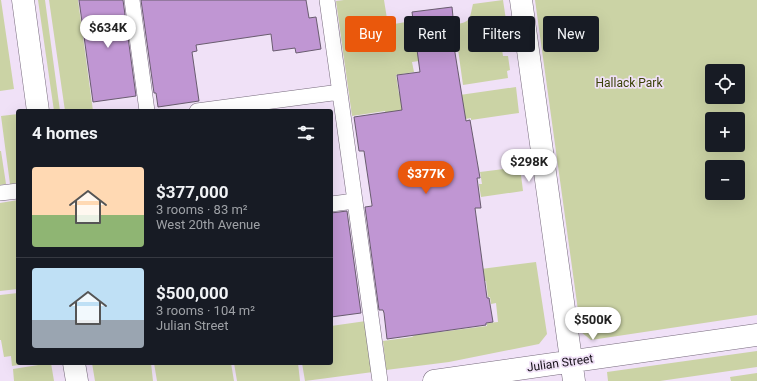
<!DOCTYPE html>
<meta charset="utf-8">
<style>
body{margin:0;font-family:Roboto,sans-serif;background:#20242c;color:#f1f3f6;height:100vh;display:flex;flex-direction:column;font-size:15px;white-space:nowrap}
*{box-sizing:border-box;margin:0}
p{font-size:13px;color:#9ea1a6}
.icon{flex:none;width:22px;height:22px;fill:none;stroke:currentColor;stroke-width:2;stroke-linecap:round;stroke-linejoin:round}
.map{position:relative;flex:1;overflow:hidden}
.drawer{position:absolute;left:16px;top:109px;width:317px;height:256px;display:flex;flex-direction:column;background:#171b24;border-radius:4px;box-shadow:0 4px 16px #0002}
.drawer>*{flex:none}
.hud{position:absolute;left:345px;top:16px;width:352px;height:36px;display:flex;gap:8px}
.fabs{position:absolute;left:705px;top:64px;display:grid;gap:8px}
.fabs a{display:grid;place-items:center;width:40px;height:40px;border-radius:4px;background:#171b24;box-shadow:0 4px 16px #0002;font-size:20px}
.price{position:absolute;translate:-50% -34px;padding:0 9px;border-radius:14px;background:#fff;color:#222;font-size:13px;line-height:26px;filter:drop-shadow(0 1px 2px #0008)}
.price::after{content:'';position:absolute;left:50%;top:24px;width:12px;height:9px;margin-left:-6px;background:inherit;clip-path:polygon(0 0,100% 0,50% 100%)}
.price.active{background:#ea580c;color:#fff}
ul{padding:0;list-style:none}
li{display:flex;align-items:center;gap:12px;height:100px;padding:0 16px}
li+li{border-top:1px solid #363941}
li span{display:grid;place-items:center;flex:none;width:112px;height:80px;border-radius:4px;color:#555}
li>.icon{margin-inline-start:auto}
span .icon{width:48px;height:48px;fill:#fffc;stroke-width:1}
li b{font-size:17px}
h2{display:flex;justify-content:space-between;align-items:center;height:48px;padding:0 16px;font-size:17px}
.tag{padding:0 14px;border-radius:4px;background:#171b24;box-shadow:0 4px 16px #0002;font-size:14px;line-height:36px}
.tag.active{background:#ea580c;color:#fff}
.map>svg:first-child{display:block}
.green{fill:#cbd3a5;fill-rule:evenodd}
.building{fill:#c096d3;stroke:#695c6f}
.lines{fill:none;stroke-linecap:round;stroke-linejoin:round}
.lane-casing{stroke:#766a7c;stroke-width:16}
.street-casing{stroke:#766a7c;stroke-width:23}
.lane{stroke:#fff;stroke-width:15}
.street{stroke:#fff;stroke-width:22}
.labels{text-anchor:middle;stroke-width:3.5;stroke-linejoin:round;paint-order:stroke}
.park-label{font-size:12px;fill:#3a4107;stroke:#f0e1f7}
.street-label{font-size:12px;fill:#161119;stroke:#f0e1f7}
</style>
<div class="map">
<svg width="757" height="381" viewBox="0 0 757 381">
<rect width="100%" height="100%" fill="#f0e1f7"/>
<path class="green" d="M0,0H1L14,89L0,91Z
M38,0H45L60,111H54Z
M49,0H78L93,111H65Z
M344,0H384L388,25L406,22L409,47L453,41L455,51L419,57V61L412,62L414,72L396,75L399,94L424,90L389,134L385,111L352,116L336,1Z
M503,0L506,20L498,22L503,56H508L510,70L507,71L508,78L463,85L455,28H456V24C472,23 470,15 473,4Z
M535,0H757V315L591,340L581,332ZM712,71H738V97H712ZM712,119H738V145H712ZM712,167H738V193H712Z
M516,87L519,113L471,120V118L465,119L432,99Z
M18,114V183L10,184L1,116Z
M0,151H1L6,184L0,185Z
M520,167L523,191L481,197L479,184H482L480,172Z
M18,200V289L0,291V203Z
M536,262L547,334L539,344L449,362L386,370L383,341L412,337L423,330L431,329L432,333L487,326V323L498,322L496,303L491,304L490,297H488L486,281H483L481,269Z
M18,293V363H31L12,366L11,356L4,357L1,340H0V295Z
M366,321L373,372L305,381L302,363H331V326Z
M757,351V367L660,381H608L607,372Z
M51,363L54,381H14L13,369Z
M92,363H151L153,381H95Z
M154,363H231L234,381H157Z
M234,363H298L300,381H237Z
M757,373V381H731L730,377Z"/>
<path class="building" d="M79,0H123L136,96L93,102Z
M141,0H306L309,18L316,17L321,49L296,53L295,48L273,51L271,34L196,45L197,51L192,52L199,101L158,107L156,93H154Z
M452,7L454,27L451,28L466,121L470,120L480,178H477L481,208H475L487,298H489L493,322L486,323V325L387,339L384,313L383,310H379L365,207L372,206V205L364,151H359L354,117L402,110L397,75L420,72L412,12Z
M347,211L361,313L331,317V213Z"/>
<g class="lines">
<defs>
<path id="lane" d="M132,0L147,111
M327,0L380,381
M197,111L340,92
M0,193L18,191
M331,204L355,201"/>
<path id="street" d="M23,0L38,111
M521,0L574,381
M74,363L77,381
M434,381L757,335"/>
</defs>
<use href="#lane" class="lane-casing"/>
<use href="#street" class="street-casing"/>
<use href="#lane" class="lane"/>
<use href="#street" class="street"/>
</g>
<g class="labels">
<g class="park-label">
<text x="629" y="87">Hallack Park</text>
</g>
<g class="street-label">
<text transform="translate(560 363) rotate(-8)" y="4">Julian Street</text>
</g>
</g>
</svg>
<div class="fabs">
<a><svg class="icon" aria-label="locate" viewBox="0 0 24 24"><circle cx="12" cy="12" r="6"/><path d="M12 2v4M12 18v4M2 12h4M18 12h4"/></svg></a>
<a>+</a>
<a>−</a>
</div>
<b class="price" style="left:108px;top:49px">$634K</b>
<b class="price" style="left:529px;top:183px">$298K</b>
<b class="price active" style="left:426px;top:195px">$377K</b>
<b class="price" style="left:593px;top:341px">$500K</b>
<div class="hud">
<a class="tag active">Buy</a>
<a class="tag">Rent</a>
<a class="tag">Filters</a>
<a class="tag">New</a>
</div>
<section class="drawer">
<h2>4 homes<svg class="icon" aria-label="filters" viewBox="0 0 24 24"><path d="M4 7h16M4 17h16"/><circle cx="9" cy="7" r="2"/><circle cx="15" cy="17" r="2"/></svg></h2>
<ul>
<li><span style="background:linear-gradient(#ffd9b3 60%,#8fb573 0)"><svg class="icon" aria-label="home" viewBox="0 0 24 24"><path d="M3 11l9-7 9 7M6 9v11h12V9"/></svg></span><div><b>$377,000</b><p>3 rooms · 83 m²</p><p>West 20th Avenue</p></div></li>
<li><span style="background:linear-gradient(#bfe0f5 65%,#9aa5b1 0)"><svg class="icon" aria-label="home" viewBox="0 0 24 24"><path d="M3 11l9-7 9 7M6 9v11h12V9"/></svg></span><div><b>$500,000</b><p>3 rooms · 104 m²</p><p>Julian Street</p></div></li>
</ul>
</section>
</div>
